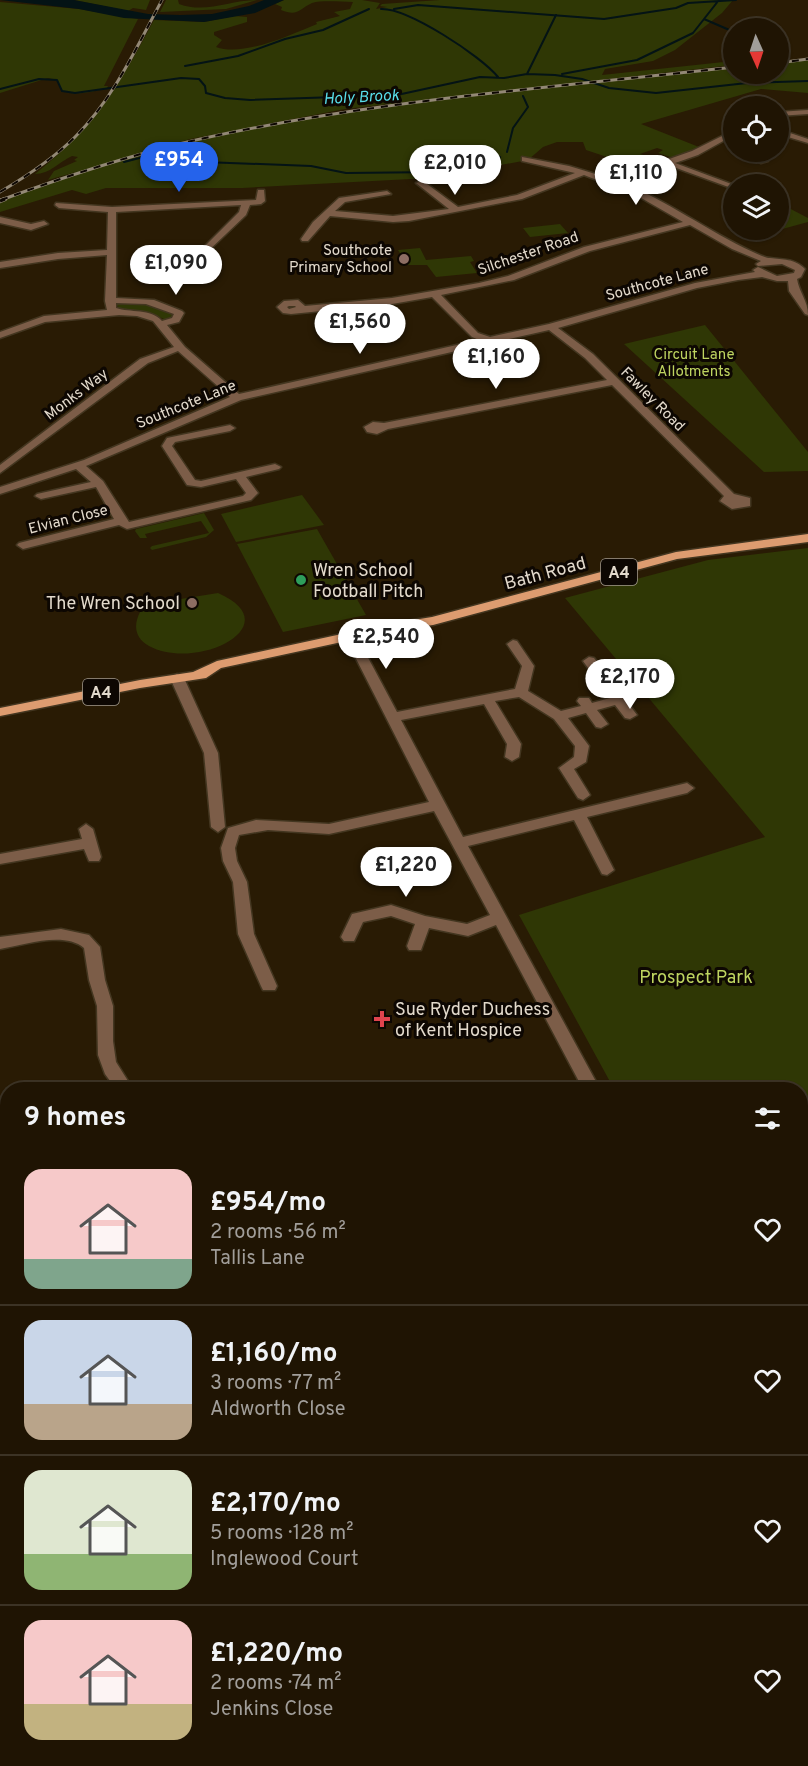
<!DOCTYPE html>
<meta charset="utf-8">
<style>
body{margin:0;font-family:Overpass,sans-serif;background:#2c2112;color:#f1f3f6;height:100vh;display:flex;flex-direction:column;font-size:22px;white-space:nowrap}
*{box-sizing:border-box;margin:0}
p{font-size:20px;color:#a19e9a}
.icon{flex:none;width:33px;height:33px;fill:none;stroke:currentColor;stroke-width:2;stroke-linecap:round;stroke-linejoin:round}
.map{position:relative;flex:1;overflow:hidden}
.sheet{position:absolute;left:0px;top:1082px;width:808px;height:686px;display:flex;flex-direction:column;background:#1f1403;border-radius:24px 24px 0 0;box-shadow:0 2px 4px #0004,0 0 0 2px #3c3325}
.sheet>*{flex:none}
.needle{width:39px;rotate:177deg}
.tools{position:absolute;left:723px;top:18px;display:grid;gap:12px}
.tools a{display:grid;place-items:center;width:66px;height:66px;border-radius:50%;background:#1f1403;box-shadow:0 2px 4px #0004,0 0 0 2px #3c3325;font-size:30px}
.price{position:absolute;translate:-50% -51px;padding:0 14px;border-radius:21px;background:#fff;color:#222;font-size:20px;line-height:39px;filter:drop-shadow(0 2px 3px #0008)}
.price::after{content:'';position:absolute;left:50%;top:36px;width:18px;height:14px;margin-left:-9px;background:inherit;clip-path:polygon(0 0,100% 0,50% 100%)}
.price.on{background:#2563eb;color:#fff}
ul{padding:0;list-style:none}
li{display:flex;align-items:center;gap:18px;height:150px;padding:0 24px}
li+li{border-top:2px solid #3c3325}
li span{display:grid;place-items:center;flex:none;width:168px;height:120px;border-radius:18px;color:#555}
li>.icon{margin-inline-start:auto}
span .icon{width:72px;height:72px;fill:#fffc;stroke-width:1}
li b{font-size:26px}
h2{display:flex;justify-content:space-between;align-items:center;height:72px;padding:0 24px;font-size:26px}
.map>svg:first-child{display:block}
.green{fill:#2f3705}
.water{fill:#041315}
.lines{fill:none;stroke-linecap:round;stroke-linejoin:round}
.stream{stroke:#041315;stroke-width:2}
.minor-casing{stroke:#433620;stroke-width:3}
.major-casing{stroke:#433620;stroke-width:3}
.minor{fill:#7c5d48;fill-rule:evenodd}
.major{fill:#dd9c70;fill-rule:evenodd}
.rail-far1-casing{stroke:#938876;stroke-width:3}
.rail-casing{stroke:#938876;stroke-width:4.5}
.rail-far1{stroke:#0d0702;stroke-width:2;stroke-dasharray:7;stroke-linecap:butt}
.rail{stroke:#0d0702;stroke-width:3;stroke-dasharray:9;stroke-linecap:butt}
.education-dot{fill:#8d6e63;stroke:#0d0702;stroke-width:2}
.leisure-dot{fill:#2e9e5b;stroke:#0d0702;stroke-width:2}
.health-dot{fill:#e0444e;stroke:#0d0702;stroke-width:2}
.labels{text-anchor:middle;stroke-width:6;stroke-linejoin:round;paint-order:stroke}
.far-poi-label{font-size:15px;fill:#e3dacc;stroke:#0d0702;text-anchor:end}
.far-street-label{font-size:15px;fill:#e3dacc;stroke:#0d0702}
.far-park-label{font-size:15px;fill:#bed460;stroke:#0d0702}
.far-water-label{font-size:16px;font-style:italic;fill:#58dde9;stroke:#0d0702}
.shield{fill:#0d0702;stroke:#a39b8f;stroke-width:1.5}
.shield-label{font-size:16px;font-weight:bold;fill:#e3dacc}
.poi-label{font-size:18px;fill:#e3dacc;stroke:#0d0702;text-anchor:start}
.street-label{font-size:18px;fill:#e3dacc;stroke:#0d0702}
.park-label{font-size:18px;fill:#bed460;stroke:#0d0702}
</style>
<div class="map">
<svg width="808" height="1766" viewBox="0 0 808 1766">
<rect width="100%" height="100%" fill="#291b04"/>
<path class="green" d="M74,0H150L146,10L133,8L128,11Z
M166,0H178L179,4C206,14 229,0 257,0L226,9L160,12Z
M284,0H362L380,3L376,9L387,7L380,6L382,4L440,0H733L722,13L675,50L653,61L605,69L602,75L733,61V65L345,109L190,139L48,180L54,171L77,161L74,160L78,157L72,156C59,162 50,174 35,174C96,126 118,87 154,20L204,22L234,16L247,17V22L214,32V35L222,40L216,47C244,57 290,35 317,24L316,22L340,16L334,12L350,9L353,2C341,2 323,0 312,3C299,9 298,17 281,10L282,7L275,4Z
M0,2L79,9L138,19L104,86H108L107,88C93,92 76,96 62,91L57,80L48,78L0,93Z
M808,60V93L761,89L641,124L699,147L673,158L658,153L663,150L657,148L640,154L666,161L639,170L634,168L637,167L586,150L583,142H557L543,147L528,160L430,178L242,188H106L86,194L72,190L0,212V202C148,136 313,114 472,96C559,86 646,77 733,68L734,74H778L779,63Z
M785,206L808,218V222L775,231L772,230H778L779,208Z
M560,224L568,233L530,237L523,228Z
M420,248L426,260L471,256L474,261L470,262L477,273L436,277L427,265H407L398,250Z
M122,301L160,306L175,315L173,320H166L150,313L119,308L116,304Z
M705,325L808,452V471L764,472L624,344Z
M302,495L324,525L236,542L221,514Z
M204,513L214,530L206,537L152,550L150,548L152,546L209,533L201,521L145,534L147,538H140L135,531L136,529Z
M317,529L366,615L283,632L237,544Z
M808,548V1447L801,1434V1089H614L519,915L765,837L565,598L708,560Z
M218,593C291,625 197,672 149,646C135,638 133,626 140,612L162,602Z"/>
<path class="water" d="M0,0H74L148,14L180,15L212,14L249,6L264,0H284L255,13L204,22L124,18L79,9Z"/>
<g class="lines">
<path class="stream" d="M381,9C408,8 481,56 498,77
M394,9L418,5L604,19L676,8L688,3L736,0
M704,19L734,32
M185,66L238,56L285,39L323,30L369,9
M527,74L556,15
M562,74L637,60L693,33L719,0
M0,89L39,79L57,80L62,91L75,93L181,78L199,79L205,86L206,93L225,98L250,100L397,95L480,77L504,78L527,74L555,75L582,79L609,88L656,93L747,83L808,81
M507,152L513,128L528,107L523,96
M168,157L204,162L311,166L346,173L440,172L472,167L500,157
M124,162L155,154"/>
<defs>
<path id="minor" d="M808,110V114L778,116V112Z
M778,129L808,139V143L778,134Z
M734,130V135L698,155L675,163L734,185V189L668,165L620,182C667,200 707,231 753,252C758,254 765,258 770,258C783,260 794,258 805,269L801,277L797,279C799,292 808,301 808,315L805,314L789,291L788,281H777L762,277L738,280L697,288L558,328L593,354L734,494L750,498V506L732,509L720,501L724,496L612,385L388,429L377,434L367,432L364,427L373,422L384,423L607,380L585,358L549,330L241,400L86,466L103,481L129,522L243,496L246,493L236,479L201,487L187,485L162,446L167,438L230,425L235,428L230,431L175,442L172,446L195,480L201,481L275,464L281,467L279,469L246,477L258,493L251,500L127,529L119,525L23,549L17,545L19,543L114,519L96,487L41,499L35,496L37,494L91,482L76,469L0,494V487L84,460L230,397L178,351L148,363L0,473V465L140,359L174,347L153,321L137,316L119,315L45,322L0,338V332L44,316L107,310L105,301L107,255L58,259L0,268V262L58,253L107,250L108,212L59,208L55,205L56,203L112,207L256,200L258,190H264L265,201L261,204L250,205L246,215L205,254L202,253V249L239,212L241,205L116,212V298L154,300L182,311L184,313L179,322L167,325L185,347L239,394L479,340L472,337L432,297L392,304L291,314L283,313L277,307L284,301L298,300L305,306L392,298L479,283L508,276L584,247L683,222L636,195L584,175L522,199L409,221L393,222L330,216L308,241H302L301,239L313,222L339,198L387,191L391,194L345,202L335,211L393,216L449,209L416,183L425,180L429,182L427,184L458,207L517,195L575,173L522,161V157L569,166L612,179L692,151ZM690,225L732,249L761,261L756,264L758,266L782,264L795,270L794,273L777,276L758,267L753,270L755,272L695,283L549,324L490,337L478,333L441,295L514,280L590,251ZM116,303L146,304L174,314L172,318L162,321C151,308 130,313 116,308ZM289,306H295L296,307L289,309L287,307Z
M735,152H745L768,161L761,163Z
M0,217L31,224L44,221L48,224L31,230L0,223Z
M351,633L357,637L397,712L515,689L522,666L507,644L513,640L517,641L534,666L528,691L561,711L581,706L577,701L579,698H589L592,703L610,698L583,661L589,657L594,658L637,715L630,719L625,718L615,705L597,710L608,724L601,728L596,727L586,713L568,718L589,746L586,762L574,769L590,795L583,800L578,798L559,768L574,757L575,746L554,719L519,697L495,701L521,744L519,757L512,761L505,757L507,744L484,704L401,720L463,837L687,783L694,788L687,793L587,817L614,870L607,875L602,874L574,820L468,846L600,1089H583L496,925L468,936L429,928L421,950H409L407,946L415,924L391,916L363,922L354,941H344L341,937L352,914L391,905L425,916L467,924L490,915L434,811L329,834L268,830L239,835L235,848L237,861L247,882L254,934L277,986L275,990H263L261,986L238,934L233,882L223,861L221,848L228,828L256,820L329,824L429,802L345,637Z
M177,674L184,678L218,753L225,827L218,832L211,827L204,753L170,678Z
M86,824L93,829L101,857L99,861H89L84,849L0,864V854L82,839L79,829Z
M61,929L89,935L100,947L105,980L113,1006V1041L116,1062L133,1089H116L105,1074L98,1055L97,1006L89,980L84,948C64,931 24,945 0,949V937Z
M0,1282L8,1286V1315L0,1310Z
M8,1385V1403L0,1404V1386Z
M801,1479L808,1482V1512L801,1509Z
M8,1569V1594L0,1597V1573Z
M234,1760H259L262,1766H237Z"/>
<path id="major" d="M808,534V542L677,559L433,625L388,632L221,668L206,678L140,688L0,716V708L140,680L193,672L217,661L388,624L432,617L676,552Z"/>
</defs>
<use href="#minor" class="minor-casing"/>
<use href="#major" class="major-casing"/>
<use href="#minor" class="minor"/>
<use href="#major" class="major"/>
<defs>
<path id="rail-far1" d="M778,63L808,59
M0,192C27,176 53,159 75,137C114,98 136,48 162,0
M1,200C61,178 121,158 183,143C363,101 550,88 734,67"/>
<path id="rail" d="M0,201L5,199"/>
</defs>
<use href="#rail-far1" class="rail-far1-casing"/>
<use href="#rail" class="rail-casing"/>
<use href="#rail-far1" class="rail-far1"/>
<use href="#rail" class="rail"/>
</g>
<g class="education-dot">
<circle cx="404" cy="259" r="6"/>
<circle cx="192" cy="603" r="6"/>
</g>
<circle class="leisure-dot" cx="301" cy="580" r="6"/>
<path class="health-dot" d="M379 1010h6v6h6v6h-6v6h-6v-6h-6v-6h6z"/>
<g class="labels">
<g class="far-poi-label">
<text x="392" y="255">Southcote<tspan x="392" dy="17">Primary School</tspan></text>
</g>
<g class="far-street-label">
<text transform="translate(528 253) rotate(-19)" y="5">Silchester Road</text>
<text transform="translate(657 282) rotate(-15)" y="5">Southcote Lane</text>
<text transform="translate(76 394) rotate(-37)" y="5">Monks Way</text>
<text transform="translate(653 399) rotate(45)" y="5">Fawley Road</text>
<text transform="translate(186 404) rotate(-22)" y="5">Southcote Lane</text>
<text transform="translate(68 519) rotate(-14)" y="5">Elvian Close</text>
</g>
<g class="far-park-label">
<text x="694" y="359">Circuit Lane<tspan x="694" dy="17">Allotments</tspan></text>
</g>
<g class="far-water-label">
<text transform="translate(361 96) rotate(-3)" y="6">Holy Brook</text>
</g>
<g class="shield">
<rect x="601" y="559" width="36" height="26" rx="4.5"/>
<rect x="83" y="679" width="36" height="26" rx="4.5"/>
</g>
<g class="shield-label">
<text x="619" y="578">A4</text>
<text x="101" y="698">A4</text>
</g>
<g class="poi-label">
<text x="313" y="576">Wren School<tspan x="313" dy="21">Football Pitch</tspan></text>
<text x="180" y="609" text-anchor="end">The Wren School</text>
<text x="395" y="1015">Sue Ryder Duchess<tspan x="395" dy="21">of Kent Hospice</tspan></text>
</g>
<g class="street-label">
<text transform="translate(545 573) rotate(-15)" y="6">Bath Road</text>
</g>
<g class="park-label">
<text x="696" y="983">Prospect Park</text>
</g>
</g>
</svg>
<div class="tools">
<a><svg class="needle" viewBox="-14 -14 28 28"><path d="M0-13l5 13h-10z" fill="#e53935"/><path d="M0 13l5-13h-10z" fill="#a19e9a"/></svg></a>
<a><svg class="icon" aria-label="locate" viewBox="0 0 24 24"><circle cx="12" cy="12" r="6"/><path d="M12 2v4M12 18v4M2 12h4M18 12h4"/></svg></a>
<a><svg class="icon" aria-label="layers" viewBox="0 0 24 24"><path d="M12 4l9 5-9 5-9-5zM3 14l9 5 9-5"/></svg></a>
</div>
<b class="price on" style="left:179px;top:193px">£954</b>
<b class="price" style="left:455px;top:196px">£2,010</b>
<b class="price" style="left:636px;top:206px">£1,110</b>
<b class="price" style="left:176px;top:296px">£1,090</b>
<b class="price" style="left:360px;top:355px">£1,560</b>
<b class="price" style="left:496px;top:390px">£1,160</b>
<b class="price" style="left:386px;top:670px">£2,540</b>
<b class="price" style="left:630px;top:710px">£2,170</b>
<b class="price" style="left:406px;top:898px">£1,220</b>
<section class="sheet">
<h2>9 homes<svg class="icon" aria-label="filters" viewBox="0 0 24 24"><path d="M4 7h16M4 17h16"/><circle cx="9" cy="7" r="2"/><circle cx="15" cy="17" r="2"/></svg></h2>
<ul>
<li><span style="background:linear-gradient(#f6c9c9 75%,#7fa58c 0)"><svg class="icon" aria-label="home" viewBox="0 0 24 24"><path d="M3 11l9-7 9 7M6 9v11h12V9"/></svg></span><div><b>£954/mo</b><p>2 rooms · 56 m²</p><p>Tallis Lane</p></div><svg class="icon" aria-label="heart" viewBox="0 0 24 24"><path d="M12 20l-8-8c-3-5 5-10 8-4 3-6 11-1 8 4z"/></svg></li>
<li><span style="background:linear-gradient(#c9d6e8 70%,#b9a48a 0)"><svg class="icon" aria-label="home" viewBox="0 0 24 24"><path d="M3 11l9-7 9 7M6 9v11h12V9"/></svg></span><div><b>£1,160/mo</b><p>3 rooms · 77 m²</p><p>Aldworth Close</p></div><svg class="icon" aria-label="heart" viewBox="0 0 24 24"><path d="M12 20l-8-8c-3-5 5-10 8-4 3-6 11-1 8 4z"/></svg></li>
<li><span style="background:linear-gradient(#dfe7d0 70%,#8fb573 0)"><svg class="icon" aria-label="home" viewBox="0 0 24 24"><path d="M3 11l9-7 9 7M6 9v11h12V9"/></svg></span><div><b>£2,170/mo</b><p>5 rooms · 128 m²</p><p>Inglewood Court</p></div><svg class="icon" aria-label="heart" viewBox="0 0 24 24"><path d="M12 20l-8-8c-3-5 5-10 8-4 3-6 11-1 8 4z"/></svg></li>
<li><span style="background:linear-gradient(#f6c9c9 70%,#c2b280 0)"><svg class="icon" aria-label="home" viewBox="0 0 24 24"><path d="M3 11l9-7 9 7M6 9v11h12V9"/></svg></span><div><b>£1,220/mo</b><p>2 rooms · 74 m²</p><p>Jenkins Close</p></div><svg class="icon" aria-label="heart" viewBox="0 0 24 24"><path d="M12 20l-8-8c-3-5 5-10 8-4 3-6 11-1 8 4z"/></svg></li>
</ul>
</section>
</div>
